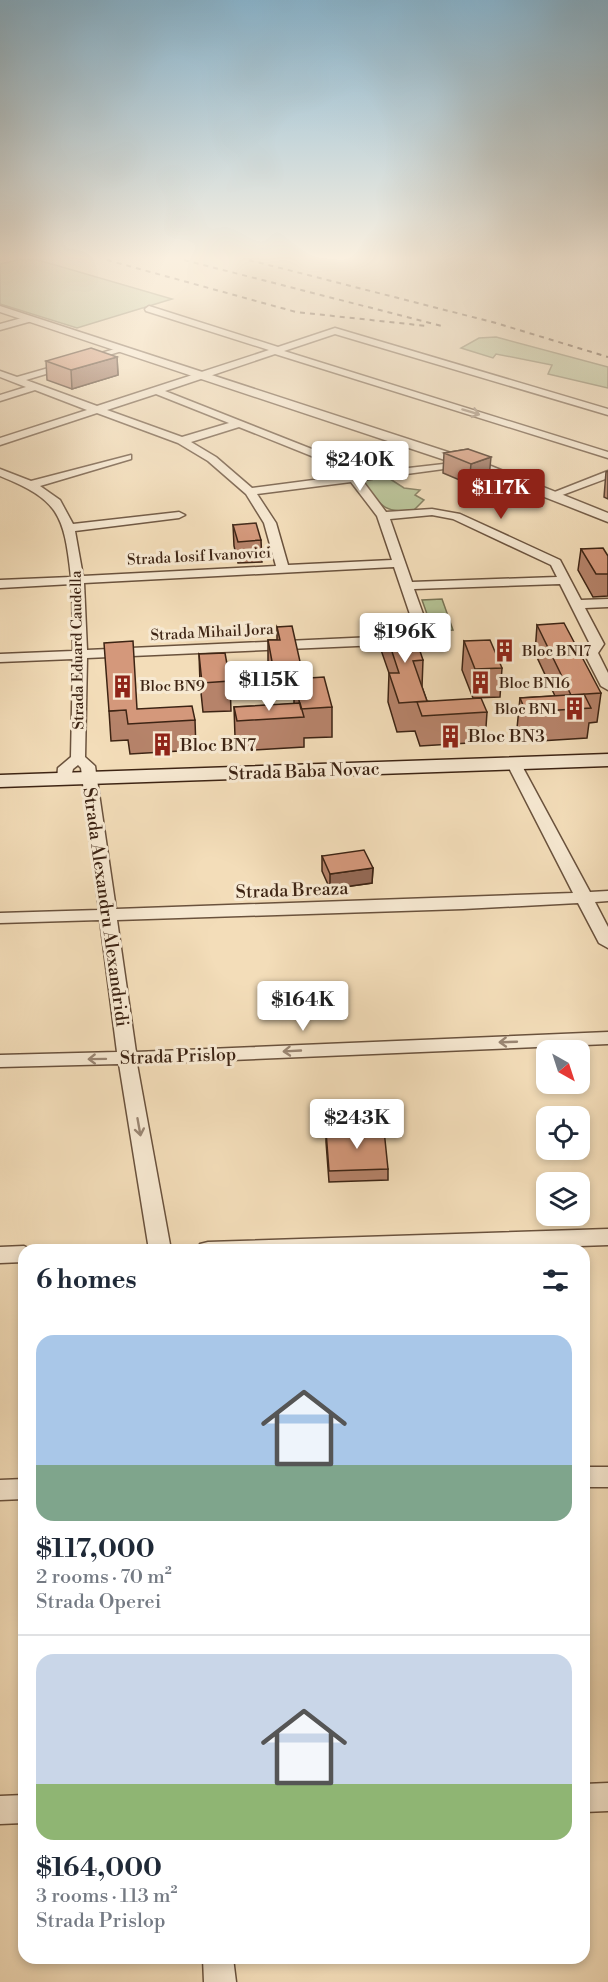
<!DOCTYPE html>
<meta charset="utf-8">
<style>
body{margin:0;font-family:"Libre Bodoni",serif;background:#f2f2f3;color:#1f2937;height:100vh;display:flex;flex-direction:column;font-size:22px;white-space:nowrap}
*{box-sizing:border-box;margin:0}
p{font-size:20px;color:#747a83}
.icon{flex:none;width:33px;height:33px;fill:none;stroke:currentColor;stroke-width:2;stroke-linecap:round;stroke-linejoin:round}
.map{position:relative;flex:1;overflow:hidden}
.side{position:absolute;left:18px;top:1244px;width:572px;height:720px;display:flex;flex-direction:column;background:#fff;border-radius:18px;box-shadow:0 3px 9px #0003}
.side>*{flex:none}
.needle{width:39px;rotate:141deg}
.tools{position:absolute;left:536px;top:1040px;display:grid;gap:12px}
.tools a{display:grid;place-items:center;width:54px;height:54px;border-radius:12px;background:#fff;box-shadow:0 3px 9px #0003;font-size:30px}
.price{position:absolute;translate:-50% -51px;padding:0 14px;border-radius:6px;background:#fff;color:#222;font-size:20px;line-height:39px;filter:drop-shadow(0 2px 3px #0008)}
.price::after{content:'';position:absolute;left:50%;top:36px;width:18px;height:14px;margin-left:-9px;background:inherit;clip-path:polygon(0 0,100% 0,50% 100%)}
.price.selected{background:#8f2418;color:#fff}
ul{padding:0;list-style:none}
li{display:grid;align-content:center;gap:12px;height:318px;padding:0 18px}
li+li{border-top:2px solid #e0e1e3}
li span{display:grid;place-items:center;height:186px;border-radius:18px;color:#555}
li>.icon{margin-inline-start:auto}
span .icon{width:108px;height:108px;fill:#fffc;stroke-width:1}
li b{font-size:26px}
h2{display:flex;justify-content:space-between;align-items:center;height:72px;padding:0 18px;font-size:26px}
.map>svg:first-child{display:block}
.green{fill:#b4c294;stroke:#787354;stroke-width:1.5}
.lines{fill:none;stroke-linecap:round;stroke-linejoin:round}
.minor-casing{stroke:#6a523d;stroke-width:3}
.tertiary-casing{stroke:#6a523d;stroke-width:3}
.secondary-casing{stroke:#3d2414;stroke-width:3}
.minor{fill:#f7e9d2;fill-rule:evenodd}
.tertiary{fill:#f7e9d2;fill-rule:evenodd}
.secondary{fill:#f7e9d2;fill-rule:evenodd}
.rail{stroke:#3d2414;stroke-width:2;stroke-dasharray:5 5;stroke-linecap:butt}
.wall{fill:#b6836a;stroke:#3d2414;stroke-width:1.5}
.shaded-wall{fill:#946a56;stroke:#3d2414;stroke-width:1.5}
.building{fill:#d4987b;stroke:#3d2414;stroke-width:1.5}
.oneway{stroke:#9a8673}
.labels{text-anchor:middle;stroke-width:6;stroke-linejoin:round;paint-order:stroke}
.far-street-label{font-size:15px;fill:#3d2414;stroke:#f7e9d2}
.far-poi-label{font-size:15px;fill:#3d2414;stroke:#f7e9d2;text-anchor:start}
.poi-label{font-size:18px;fill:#3d2414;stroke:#f7e9d2;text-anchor:start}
.street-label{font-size:18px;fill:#3d2414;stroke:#f7e9d2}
</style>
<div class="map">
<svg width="608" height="1982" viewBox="0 0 608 1982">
<rect width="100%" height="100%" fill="#f3ddb9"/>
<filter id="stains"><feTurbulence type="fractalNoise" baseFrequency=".00333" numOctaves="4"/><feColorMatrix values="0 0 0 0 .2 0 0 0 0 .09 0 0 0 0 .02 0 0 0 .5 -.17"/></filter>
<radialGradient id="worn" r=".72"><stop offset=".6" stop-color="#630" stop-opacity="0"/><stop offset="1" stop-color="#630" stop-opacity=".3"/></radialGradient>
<path class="green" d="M17,260H38L172,299L77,328L0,304V264Z
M496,337L608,367V388L548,374L552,365L496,354L493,358L461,348L479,338Z
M387,477L404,488L420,490L415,495L424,500L414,510C383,514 380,505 363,481Z
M442,599L453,630L433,631L422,600Z"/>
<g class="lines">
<defs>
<path id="minor" d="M149,306L278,347L335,328L608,409V415L335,334L284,351L608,452V458L275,354L165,391L327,455L356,474L470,461L471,463L466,466L362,480L386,512L432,509L460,514L560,560L581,600L608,599V607L585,608L604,644L598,653L608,673V690L601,686L584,653L590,644L560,584L414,589L432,639L425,643L87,658L85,757L95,766L116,909L573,893L507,764L514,760L521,764L590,892L608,891V901L595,902L608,927V948L599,943L578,903L463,909L117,920L136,1052L608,1032V1044L137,1064L171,1250H149L119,1064L0,1067V1055L117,1052L100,920L0,923V913L99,910L81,768L78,765L73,769L70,782L65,784L57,779L58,768L71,757L73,659L0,662V654L73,651L72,584L0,588V580L71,577C64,514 59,500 0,476V469L31,481L131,455V459L40,486L60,500L73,524L179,512L185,515L179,518L75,531L83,576L276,566L264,523L246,494L208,461L178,443L97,413L0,445V438L87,410L35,390L0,401V395L26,387L0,377V371L17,377L122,347V351L26,380L97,406L269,350L146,311L145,309ZM156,394L229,423L182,437L107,410ZM239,427L319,459L344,476L252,488L216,457L191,442ZM351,482L377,516L392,560L288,565L276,523L257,494ZM432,515L453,519L551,565L557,577L412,582L390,519ZM394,567L417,635L87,650L84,583Z
M29,316L33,319L32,321L0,330V324Z
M608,471V478L557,497L547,495Z
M608,1229V1245L463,1250H198L200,1244L208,1242Z
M24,1246L32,1250H24V1262L0,1263V1247Z
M584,1467H608V1487H584Z
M24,1479V1499L0,1500V1480Z
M608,1783V1811L584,1812V1784Z
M24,1795V1823L0,1824V1796Z
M203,1958H233L236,1982H204Z"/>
<path id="tertiary" d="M0,306L491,466L608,513V522L481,472L0,312Z"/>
<path id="secondary" d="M608,754V766L0,787V775Z"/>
</defs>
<use href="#minor" class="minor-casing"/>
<use href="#tertiary" class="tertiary-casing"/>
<use href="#secondary" class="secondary-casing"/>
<use href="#minor" class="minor"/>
<use href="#tertiary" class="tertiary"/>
<use href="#secondary" class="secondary"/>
<path class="rail" d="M107,260L296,312L427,326
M184,260L442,326
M249,260L496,323L608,357"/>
</g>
<path class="wall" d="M117,357L118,375L72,389L47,380L46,361Z
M468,449L489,478L469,484L443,473L444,453Z
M608,471V499L604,497L606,472Z
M233,525L261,540L262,562L238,563L234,546Z
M581,549L608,556V596L593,597L578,570Z
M382,621L401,633L423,660L422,687L427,701L487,712L485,742L420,746L415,731L397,732L388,702L389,673L381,650Z
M537,625L601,693L597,722L589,723L587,738L524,742L517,728L520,698L555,696L535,653Z
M277,627L301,666V678L332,707V737L304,738V747L238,751L235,737L234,707L294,704V695L274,696L268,669V640H277Z
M464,641L502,668L500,697L473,698L462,670Z
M199,654L230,681L231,711L203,712L200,683Z
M137,709L195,720L196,750L130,754L128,740L111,741L109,711Z
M322,856L373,868L372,883L330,889L322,871Z
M326,1131L388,1169V1180L329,1182L326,1142Z"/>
<path class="shaded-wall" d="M117,357L118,375L72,389L71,370Z
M491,457L489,478L469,484L471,464Z
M373,868L372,883L330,889V874Z"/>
<path class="building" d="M91,348L117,357L71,370L46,361Z
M468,449L491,457L471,464L444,453Z
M256,523L261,540L238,542L233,525Z
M603,548L608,556V574H596L581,549Z
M382,621H397L401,633H414L423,660L413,661L427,701L399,703L389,673H399Z
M564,623L601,693L571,695L537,625Z
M292,626L301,666L273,667L268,640H280L277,627Z
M490,640L502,668L475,669L464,641Z
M133,641L137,709L192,706L195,720L128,724L126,710L109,711L104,643Z
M225,653L230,681L202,683L199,654Z
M324,677L332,707L301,709L294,679Z
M584,694L591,708L526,712L520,698Z
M481,698L487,712L422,716L417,702Z
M300,703L304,717L237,721L234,707Z
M364,850L373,868L330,874L322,856Z
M384,1130L388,1169L329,1171L326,1131Z"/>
<defs><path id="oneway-shaft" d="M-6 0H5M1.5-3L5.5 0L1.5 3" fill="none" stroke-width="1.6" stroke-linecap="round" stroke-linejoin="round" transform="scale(1.5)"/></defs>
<g class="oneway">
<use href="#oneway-shaft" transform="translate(471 412) rotate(17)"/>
<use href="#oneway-shaft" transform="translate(508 1042) rotate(178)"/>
<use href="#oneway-shaft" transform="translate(292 1051) rotate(177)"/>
<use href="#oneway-shaft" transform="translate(97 1059) rotate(179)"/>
<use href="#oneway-shaft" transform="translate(139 1127) rotate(80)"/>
</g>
<linearGradient id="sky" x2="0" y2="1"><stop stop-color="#89b7d2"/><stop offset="0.48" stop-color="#faf0e0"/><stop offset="1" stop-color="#faf0e0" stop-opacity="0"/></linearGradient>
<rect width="608" height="537" fill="url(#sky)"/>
<defs>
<symbol id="building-bare" viewBox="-9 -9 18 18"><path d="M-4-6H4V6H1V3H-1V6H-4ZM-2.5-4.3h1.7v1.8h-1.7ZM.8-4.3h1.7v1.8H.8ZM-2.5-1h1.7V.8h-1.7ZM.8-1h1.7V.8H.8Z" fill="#8f2418" stroke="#f7e9d2" stroke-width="2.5" paint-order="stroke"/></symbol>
</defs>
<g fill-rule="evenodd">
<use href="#building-bare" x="488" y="634" width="33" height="33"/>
<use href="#building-bare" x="464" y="666" width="33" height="33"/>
<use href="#building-bare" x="106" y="670" width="33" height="33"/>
<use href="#building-bare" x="558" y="692" width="33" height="33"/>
<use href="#building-bare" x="434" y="720" width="33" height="33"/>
<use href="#building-bare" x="146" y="728" width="33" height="33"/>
</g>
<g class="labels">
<g class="far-street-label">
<text transform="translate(199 556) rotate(-3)" y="5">Strada Iosif Ivanovici</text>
<text transform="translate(212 632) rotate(-3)" y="5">Strada Mihail Jora</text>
<text transform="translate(77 650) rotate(-91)" y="5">Strada Eduard Caudella</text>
</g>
<g class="far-poi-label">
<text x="522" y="656">Bloc BN17</text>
<text x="499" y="688">Bloc BN16</text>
<text x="140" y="691">Bloc BN9</text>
<text x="557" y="714" text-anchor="end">Bloc BN1</text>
</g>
<g class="poi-label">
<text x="468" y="742">Bloc BN3</text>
<text x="180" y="751">Bloc BN7</text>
</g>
<g class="street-label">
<text transform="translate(304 771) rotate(-2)" y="6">Strada Baba Novac</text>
<text transform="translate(292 890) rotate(-2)" y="6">Strada Breaza</text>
<text transform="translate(106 907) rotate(82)" y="6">Strada Alexandru Alexandridi</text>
<text transform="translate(178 1056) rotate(-2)" y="6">Strada Prislop</text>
</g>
</g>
<rect width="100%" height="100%" filter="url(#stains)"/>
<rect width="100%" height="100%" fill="url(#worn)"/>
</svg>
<div class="tools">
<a><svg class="needle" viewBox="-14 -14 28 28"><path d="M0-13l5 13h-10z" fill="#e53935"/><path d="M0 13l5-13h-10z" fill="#747a83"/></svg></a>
<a><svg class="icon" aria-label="locate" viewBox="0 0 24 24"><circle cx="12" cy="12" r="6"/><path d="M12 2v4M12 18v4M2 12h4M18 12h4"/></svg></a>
<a><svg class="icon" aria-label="layers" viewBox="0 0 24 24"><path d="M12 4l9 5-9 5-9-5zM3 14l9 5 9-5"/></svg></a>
</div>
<b class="price" style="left:360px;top:492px">$240K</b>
<b class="price selected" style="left:501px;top:520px">$117K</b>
<b class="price" style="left:405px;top:664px">$196K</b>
<b class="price" style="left:269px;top:712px">$115K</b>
<b class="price" style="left:303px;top:1032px">$164K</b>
<b class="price" style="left:357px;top:1150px">$243K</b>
<section class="side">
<h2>6 homes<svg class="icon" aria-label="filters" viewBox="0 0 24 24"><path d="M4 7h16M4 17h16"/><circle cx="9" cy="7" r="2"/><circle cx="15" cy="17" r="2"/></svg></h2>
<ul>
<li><span style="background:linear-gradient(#a9c7e8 70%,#7fa58c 0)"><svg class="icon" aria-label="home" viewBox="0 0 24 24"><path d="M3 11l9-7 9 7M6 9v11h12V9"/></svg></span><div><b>$117,000</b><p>2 rooms · 70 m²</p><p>Strada Operei</p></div></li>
<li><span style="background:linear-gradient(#c9d6e8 70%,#8fb573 0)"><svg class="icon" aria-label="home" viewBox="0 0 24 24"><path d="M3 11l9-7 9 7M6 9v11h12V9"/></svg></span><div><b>$164,000</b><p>3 rooms · 113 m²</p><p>Strada Prislop</p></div></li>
</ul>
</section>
</div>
